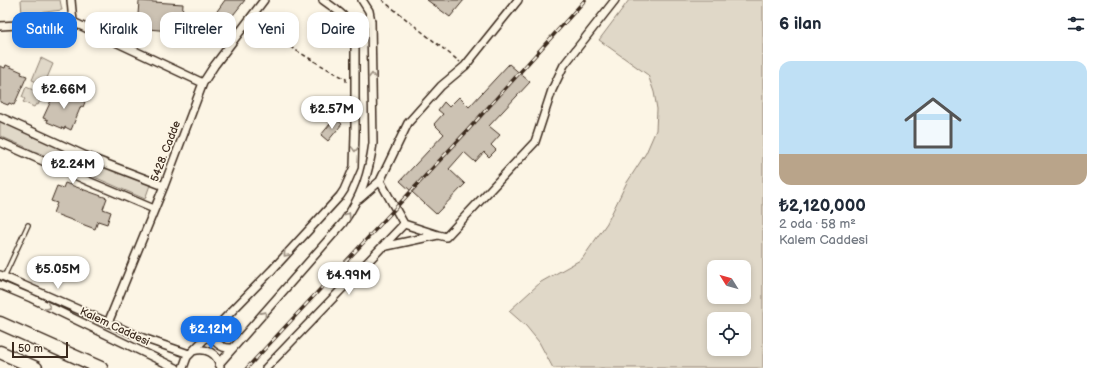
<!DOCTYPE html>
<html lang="tr">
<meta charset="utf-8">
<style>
body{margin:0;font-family:"Balsamiq Sans",sans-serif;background:#f2f2f3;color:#1f2937;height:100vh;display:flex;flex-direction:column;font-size:15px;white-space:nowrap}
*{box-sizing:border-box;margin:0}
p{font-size:13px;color:#747a83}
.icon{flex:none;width:22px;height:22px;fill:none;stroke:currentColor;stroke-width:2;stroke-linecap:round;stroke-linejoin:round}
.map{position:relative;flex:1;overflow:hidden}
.drawer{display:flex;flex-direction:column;background:#fff;width:340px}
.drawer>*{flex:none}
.guide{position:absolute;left:12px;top:12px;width:380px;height:36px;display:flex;gap:8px}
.needle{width:26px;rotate:307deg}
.controls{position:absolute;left:707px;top:260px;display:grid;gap:8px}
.controls a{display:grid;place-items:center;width:44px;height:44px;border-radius:8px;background:#fff;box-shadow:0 2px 6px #0003;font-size:20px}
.scale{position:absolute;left:12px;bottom:10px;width:56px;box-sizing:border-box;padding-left:4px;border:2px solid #3b2a1e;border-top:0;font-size:11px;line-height:14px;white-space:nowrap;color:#3b2a1e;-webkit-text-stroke:3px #fcf5e5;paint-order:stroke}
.price{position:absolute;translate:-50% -34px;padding:0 9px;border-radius:14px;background:#fff;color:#222;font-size:13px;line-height:26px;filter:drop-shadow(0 1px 2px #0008)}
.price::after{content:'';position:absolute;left:50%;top:24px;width:12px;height:9px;margin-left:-6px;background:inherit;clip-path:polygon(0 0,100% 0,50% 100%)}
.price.current{background:#1a73e8;color:#fff}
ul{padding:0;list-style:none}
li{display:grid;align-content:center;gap:8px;height:212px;padding:0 16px}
li span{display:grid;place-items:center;height:124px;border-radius:12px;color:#555}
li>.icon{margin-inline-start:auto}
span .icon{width:72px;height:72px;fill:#fffc;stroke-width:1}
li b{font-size:17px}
h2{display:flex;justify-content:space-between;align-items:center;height:48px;padding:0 16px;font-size:17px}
.chip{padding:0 14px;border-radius:12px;background:#fff;box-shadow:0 2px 6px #0003;font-size:14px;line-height:36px}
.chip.current{background:#1a73e8;color:#fff}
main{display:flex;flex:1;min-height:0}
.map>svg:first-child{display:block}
.green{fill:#e0d8c8;stroke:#8e8173;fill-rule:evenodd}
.building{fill:#ccc2b3;stroke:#3b2a1e}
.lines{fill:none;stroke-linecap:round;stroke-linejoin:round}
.service-casing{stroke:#3b2a1e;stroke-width:6}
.minor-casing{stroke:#3b2a1e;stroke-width:10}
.trunk-casing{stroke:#3b2a1e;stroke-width:15}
.path{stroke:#3b2a1e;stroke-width:1.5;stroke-dasharray:4 3;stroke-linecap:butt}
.service{stroke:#fcf5e5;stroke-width:3.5}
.minor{stroke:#fcf5e5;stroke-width:7}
.trunk{stroke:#fcf5e5;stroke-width:12}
.rail-casing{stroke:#3b2a1e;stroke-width:3.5}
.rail{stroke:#fcf5e5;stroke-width:2;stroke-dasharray:6;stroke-linecap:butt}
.oneway{stroke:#9c9082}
.labels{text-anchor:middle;stroke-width:3.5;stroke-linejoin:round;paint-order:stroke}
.street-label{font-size:11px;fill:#3b2a1e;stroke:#fcf5e5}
</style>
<main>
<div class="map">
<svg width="763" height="368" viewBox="0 0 763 368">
<rect width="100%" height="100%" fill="#fcf5e5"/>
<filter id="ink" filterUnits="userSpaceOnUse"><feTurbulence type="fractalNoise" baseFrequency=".025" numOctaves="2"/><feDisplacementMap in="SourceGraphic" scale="8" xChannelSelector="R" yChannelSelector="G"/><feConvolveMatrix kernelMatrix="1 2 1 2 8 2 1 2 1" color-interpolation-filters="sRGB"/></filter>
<g filter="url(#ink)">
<path class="green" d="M21,0H60L62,10L22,15Z
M629,0H763V368H553L539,342L526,326L509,311L541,282L582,259L607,223L626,184L646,153L656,130L657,109L654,92L648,75L599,40ZM714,267H744V297H714ZM714,319H744V349H714Z
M41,58L53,64L44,85L32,80Z
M26,87L43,94L38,105L36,104L34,107L23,102L25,99L22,97Z
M0,120L150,185L145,199L0,136Z"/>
<path class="building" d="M225,0H245L226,24L215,14Z
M427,0H464L450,17Z
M139,1L183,4L181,32L137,28Z
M509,64L530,82L489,126L500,135L491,145L496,150L489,157L484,152L475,162L464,152L449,169L465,184L436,214L400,181L444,134L434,124L443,114L438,110L444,102L449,107L459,97L469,107Z
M6,65L22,72L21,74L27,76L14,105L9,103L8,105L0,102V66L5,68Z
M56,90L62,92L63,90L79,97L78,99L85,102L83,107L81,106L71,130L65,127L64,129L47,122L48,120L43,118Z
M335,118L342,124L328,141L321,135Z
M65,183L107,198L103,209L111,212L107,224L98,221L95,229L53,213L57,203L51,201L57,186L63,188Z"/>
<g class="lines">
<defs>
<path id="service" d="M4,277L28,225"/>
<path id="minor" d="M71,0L73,22
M0,26L73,22L203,83
M0,117L86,156L164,186
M0,142L88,181L154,209
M380,181L404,224L382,247
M359,199L380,181L408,123L441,86L465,66L518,0
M404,224L438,235L446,237L535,142L552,90L564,65L615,0
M0,275L143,338L189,354
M0,285L31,298L176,368
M108,323L164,186L203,83L214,66L264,0
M213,329C211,342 221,349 233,348
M193,351C206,347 217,353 220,366
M219,364L343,223C361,197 369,174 373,143L371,21L369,11L362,0
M183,368L187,357L272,270L340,196L344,190L354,167L355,133V40C349,16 342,14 323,0
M266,368L382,247L438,235"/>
<path id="trunk" d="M0,323L101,368
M0,352L36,368"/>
</defs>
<use href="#service" class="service-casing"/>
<use href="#minor" class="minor-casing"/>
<use href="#trunk" class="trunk-casing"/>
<path class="path" d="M382,0L460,62
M254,26L326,68L346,79V82"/>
<use href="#service" class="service"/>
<use href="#minor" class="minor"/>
<use href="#trunk" class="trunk"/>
<defs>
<path id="rail" d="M247,368L467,131L585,0"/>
</defs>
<use href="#rail" class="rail-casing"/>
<use href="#rail" class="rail"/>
</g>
<defs><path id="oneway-chevron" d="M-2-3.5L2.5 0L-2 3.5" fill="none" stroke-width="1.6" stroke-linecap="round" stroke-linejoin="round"/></defs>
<g class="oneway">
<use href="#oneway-chevron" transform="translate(372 76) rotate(-90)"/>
<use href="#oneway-chevron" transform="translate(355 149) rotate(92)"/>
<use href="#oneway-chevron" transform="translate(348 215) rotate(-57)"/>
<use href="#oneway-chevron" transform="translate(286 254) rotate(132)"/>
<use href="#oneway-chevron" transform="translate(48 307) rotate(26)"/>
<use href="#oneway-chevron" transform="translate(264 314) rotate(-48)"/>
</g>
</g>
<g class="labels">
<g class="street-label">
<text transform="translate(165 151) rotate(-69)" y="4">5428. Cadde</text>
<text transform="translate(115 326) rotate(25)" y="4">Kalem Caddesi</text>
</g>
</g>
</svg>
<div class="controls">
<a><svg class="needle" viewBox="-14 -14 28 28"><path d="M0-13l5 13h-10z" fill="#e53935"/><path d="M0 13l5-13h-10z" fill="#747a83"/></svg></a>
<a><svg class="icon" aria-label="locate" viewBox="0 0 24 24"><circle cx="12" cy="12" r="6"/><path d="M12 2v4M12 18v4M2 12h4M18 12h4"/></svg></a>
</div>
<div class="scale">50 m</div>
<b class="price" style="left:64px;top:110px">₺2.66M</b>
<b class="price" style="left:332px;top:130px">₺2.57M</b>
<b class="price" style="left:73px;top:185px">₺2.24M</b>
<b class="price" style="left:58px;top:290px">₺5.05M</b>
<b class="price" style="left:349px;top:296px">₺4.99M</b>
<b class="price current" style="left:211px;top:350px">₺2.12M</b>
<div class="guide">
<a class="chip current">Satılık</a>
<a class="chip">Kiralık</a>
<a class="chip">Filtreler</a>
<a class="chip">Yeni</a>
<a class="chip">Daire</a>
</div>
</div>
<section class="drawer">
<h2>6 ilan<svg class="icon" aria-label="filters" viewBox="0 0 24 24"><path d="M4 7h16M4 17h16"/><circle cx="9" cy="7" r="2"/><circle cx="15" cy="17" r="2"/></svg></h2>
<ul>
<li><span style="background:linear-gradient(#bfe0f5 75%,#b9a48a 0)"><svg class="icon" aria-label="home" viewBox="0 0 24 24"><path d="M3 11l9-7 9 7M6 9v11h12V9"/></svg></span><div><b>₺2,120,000</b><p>2 oda · 58 m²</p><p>Kalem Caddesi</p></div></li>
</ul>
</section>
</main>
